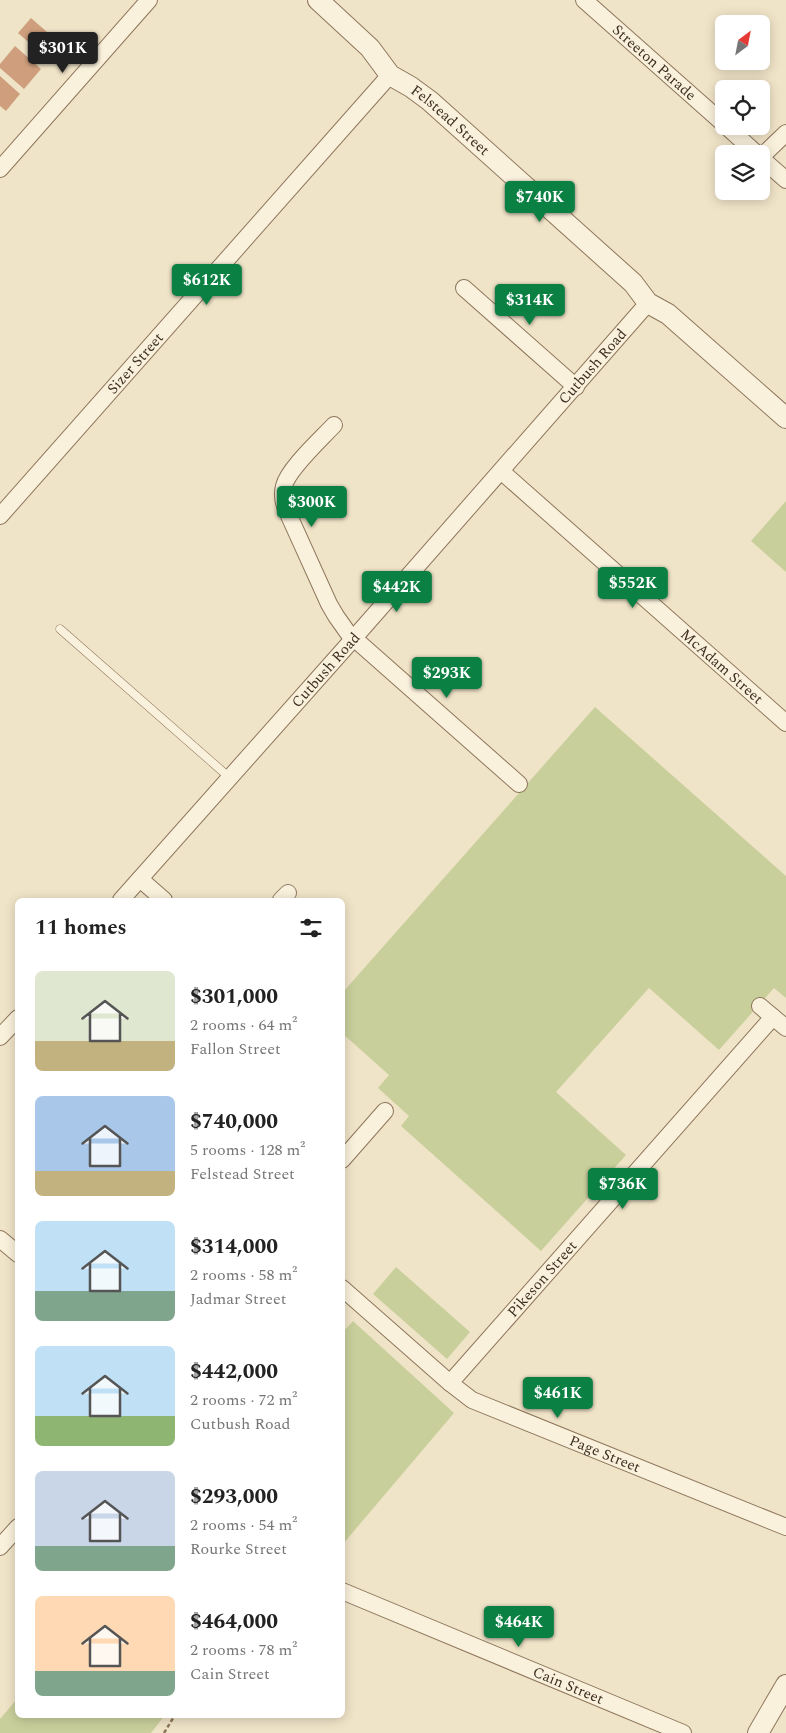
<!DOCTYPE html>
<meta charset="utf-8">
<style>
body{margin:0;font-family:Spectral,serif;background:#f2f2f2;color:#222;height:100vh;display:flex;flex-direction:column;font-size:19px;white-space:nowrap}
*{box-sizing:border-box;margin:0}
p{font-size:16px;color:#767676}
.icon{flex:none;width:28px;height:28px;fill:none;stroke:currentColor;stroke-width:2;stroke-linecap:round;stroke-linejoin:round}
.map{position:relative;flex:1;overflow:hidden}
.panel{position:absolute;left:15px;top:898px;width:330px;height:820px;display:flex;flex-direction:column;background:#fff;border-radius:8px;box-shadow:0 2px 12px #0003}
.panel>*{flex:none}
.needle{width:32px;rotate:32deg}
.fabs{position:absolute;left:715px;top:15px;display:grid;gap:10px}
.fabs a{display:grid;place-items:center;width:55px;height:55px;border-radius:8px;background:#fff;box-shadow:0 2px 12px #0003;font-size:25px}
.price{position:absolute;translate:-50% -42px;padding:0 11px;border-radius:5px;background:#0b8043;color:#fff;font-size:16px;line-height:32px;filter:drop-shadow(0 1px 2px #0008)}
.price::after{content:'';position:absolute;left:50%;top:30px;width:15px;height:11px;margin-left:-8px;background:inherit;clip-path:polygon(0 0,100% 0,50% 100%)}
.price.current{background:#222;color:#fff}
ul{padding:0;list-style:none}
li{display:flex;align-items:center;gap:15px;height:125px;padding:0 20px}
li span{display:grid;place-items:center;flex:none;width:140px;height:100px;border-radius:8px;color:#555}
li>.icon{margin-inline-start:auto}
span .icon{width:60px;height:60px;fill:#fffc;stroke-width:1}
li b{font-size:21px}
h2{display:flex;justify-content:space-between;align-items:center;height:60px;padding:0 20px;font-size:21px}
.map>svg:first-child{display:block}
.green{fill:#c9cf9b}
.building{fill:#cf9f7d}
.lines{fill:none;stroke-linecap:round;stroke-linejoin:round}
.service-casing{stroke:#8d765c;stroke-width:9}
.minor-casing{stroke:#8d765c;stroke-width:18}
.tertiary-casing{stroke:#8d765c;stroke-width:22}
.path{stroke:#8d765c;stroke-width:2.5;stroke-dasharray:4 2.5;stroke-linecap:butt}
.service{stroke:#faf1dc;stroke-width:8}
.minor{stroke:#faf1dc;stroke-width:16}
.tertiary{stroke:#faf1dc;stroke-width:20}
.labels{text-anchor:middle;stroke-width:5;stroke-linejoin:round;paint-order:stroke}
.street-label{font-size:15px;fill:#3d2e20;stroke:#f7eed8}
</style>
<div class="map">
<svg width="786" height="1733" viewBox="0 0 786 1733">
<rect width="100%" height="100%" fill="#f0e4c8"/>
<path class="green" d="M786,501V572L751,541Z
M595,707L786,876V998L774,988L719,1050L649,988L556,1092L626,1155L541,1251L401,1126L409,1116L378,1088L389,1075L343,1034V992Z
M396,1267L470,1332L447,1359L373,1294Z
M353,1321L454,1413L343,1544L342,1333Z
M17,1699L18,1715H165L151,1733H0V1719Z"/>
<path class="building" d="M31,18L55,39L42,54L18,33Z
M15,46L41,69L24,89L0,68V64Z
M0,76L20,94L6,111L0,106Z"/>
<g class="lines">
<defs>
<path id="service" d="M60,629L230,778"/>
<g id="minor">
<path id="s1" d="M584,0L724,124"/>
<path d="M726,126L757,154"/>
<path d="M761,157L786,133"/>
<path d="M761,158L786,180"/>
<path d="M0,169L149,0"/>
<path d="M464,288L576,387"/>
<path d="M334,425C321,439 288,469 284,486C282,494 283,502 286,509L329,604L336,616L348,633L519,784"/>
<path id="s2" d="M501,471L786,723"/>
<path id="s3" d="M0,516L390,75"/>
<path d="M140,879L164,900"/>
<path id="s4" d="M121,900L354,638L648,303"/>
<path d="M281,900L288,893"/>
<path d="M760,1006L786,1028"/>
<path d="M0,1037L18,1018"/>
<path d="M342,1160L385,1111"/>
<path d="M0,1239L18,1254"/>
<path id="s5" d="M342,1288L450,1383L472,1400L786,1527"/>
<path id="s6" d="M450,1383L773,1017"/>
<path d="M0,1547L18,1527"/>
<path id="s7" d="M342,1591L683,1733"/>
</g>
<g id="tertiary">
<path id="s8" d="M318,0L370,48L390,75L411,87L430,101L633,283L648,303L668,314L786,418"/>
<path d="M758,1733L786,1685"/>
</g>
</defs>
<use href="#service" class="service-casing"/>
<use href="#minor" class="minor-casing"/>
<use href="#tertiary" class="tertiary-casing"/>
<path class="path" d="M164,1733L175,1715"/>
<use href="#service" class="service"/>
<use href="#minor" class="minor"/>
<use href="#tertiary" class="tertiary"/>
</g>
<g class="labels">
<g class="street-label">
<text dy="5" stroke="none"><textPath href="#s1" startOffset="94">Streeton Parade</textPath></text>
<text dy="5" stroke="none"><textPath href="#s8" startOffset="180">Felstead Street</textPath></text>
<text dy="5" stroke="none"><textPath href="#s3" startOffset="204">Sizer Street</textPath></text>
<text dy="5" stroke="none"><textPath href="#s4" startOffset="712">Cutbush Road</textPath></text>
<text dy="5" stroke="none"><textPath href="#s2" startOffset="295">McAdam Street</textPath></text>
<text dy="5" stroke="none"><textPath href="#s4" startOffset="308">Cutbush Road</textPath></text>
<text dy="5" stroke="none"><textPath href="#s6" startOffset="139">Pikeson Street</textPath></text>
<text dy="5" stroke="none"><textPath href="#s5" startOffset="315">Page Street</textPath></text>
<text dy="5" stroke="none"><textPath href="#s7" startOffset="245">Cain Street</textPath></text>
</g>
</g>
</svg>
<div class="fabs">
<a><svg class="needle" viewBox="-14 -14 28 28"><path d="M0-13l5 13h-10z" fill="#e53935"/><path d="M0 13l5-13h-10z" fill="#767676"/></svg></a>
<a><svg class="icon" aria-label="locate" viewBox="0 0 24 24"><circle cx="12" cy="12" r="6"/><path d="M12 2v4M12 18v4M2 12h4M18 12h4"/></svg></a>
<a><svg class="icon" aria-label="layers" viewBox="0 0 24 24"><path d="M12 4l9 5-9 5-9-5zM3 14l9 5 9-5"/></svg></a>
</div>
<b class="price current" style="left:63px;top:74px">$301K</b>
<b class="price" style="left:540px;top:223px">$740K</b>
<b class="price" style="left:207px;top:306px">$612K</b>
<b class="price" style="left:530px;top:326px">$314K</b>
<b class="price" style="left:312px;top:528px">$300K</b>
<b class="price" style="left:633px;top:609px">$552K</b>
<b class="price" style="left:397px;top:613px">$442K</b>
<b class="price" style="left:447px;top:699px">$293K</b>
<b class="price" style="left:623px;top:1210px">$736K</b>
<b class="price" style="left:558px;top:1419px">$461K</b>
<b class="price" style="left:519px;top:1648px">$464K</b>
<section class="panel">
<h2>11 homes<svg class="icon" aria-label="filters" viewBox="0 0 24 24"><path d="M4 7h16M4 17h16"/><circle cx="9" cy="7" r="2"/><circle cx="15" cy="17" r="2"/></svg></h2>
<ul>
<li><span style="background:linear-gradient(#dfe7d0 70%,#c2b280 0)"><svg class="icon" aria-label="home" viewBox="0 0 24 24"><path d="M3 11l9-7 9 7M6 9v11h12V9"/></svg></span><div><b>$301,000</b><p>2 rooms · 64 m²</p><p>Fallon Street</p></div></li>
<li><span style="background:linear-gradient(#a9c7e8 75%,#c2b280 0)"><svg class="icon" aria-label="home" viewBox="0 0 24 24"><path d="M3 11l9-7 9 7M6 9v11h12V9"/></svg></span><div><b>$740,000</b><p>5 rooms · 128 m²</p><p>Felstead Street</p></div></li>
<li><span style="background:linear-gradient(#bfe0f5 70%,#7fa58c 0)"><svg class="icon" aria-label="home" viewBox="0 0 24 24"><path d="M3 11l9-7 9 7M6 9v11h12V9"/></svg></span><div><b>$314,000</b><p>2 rooms · 58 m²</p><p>Jadmar Street</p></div></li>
<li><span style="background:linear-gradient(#bfe0f5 70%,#8fb573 0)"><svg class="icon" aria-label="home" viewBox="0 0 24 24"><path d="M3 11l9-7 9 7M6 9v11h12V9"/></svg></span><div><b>$442,000</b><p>2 rooms · 72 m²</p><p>Cutbush Road</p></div></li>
<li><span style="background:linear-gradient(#c9d6e8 75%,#7fa58c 0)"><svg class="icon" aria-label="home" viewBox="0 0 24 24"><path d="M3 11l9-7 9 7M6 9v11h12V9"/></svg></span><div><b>$293,000</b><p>2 rooms · 54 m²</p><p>Rourke Street</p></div></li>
<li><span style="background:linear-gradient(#ffd9b3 75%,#7fa58c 0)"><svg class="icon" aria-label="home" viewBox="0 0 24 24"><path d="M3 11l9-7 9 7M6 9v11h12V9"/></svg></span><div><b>$464,000</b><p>2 rooms · 78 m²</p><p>Cain Street</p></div></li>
</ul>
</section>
</div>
